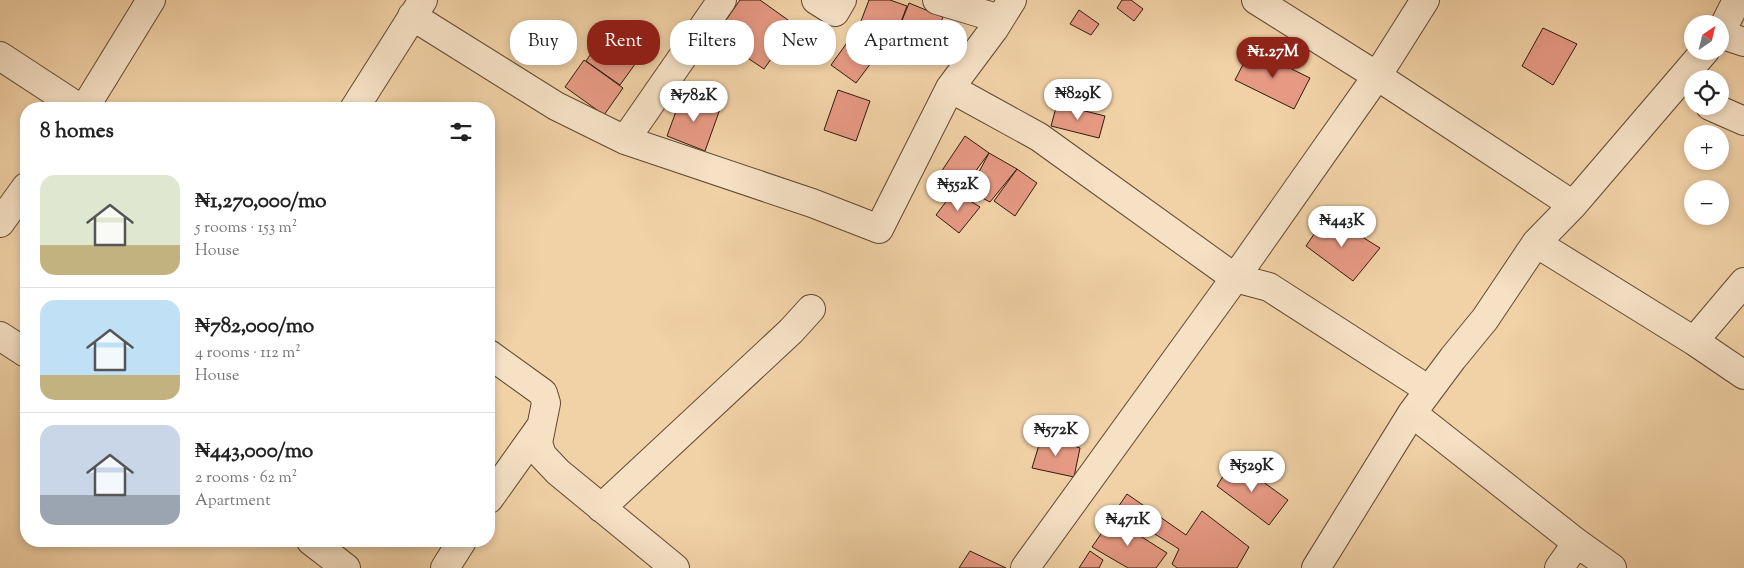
<!DOCTYPE html>
<meta charset="utf-8">
<style>
body{margin:0;font-family:"Sorts Mill Goudy",serif;background:#f6f6f6;color:#222;height:100vh;display:flex;flex-direction:column;font-size:19px;white-space:nowrap}
*{box-sizing:border-box;margin:0}
p{font-size:16px;color:#767676}
.icon{flex:none;width:28px;height:28px;fill:none;stroke:currentColor;stroke-width:2;stroke-linecap:round;stroke-linejoin:round}
.map{position:relative;flex:1;overflow:hidden}
.details{position:absolute;left:20px;top:102px;width:475px;height:445px;display:flex;flex-direction:column;background:#fff;border-radius:20px;box-shadow:0 2px 8px #0003}
.details>*{flex:none}
.top-card{position:absolute;left:510px;top:20px;width:475px;height:45px;display:flex;gap:10px}
.needle{width:32px;rotate:35deg}
.controls{position:absolute;left:1684px;top:15px;display:grid;gap:10px}
.controls a{display:grid;place-items:center;width:45px;height:45px;border-radius:50%;background:#fff;box-shadow:0 2px 8px #0003;font-size:25px}
.price{position:absolute;translate:-50% -42px;padding:0 11px;border-radius:18px;background:#fff;color:#222;font-size:16px;line-height:32px;filter:drop-shadow(0 1px 2px #0008)}
.price::after{content:'';position:absolute;left:50%;top:30px;width:15px;height:11px;margin-left:-8px;background:inherit;clip-path:polygon(0 0,100% 0,50% 100%)}
.price.selected{background:#8f2418;color:#fff}
ul{padding:0;list-style:none}
li{display:flex;align-items:center;gap:15px;height:125px;padding:0 20px}
li+li{border-top:1px solid #e0e0e0}
li span{display:grid;place-items:center;flex:none;width:140px;height:100px;border-radius:15px;color:#555}
li>.icon{margin-inline-start:auto}
span .icon{width:60px;height:60px;fill:#fffc;stroke-width:1}
li b{font-size:21px}
h2{display:flex;justify-content:space-between;align-items:center;height:60px;padding:0 20px;font-size:21px}
.pill{padding:0 18px;border-radius:20px;background:#fff;box-shadow:0 2px 8px #0003;font-size:18px;line-height:45px}
.pill.selected{background:#8f2418;color:#fff}
.map>svg:first-child{display:block}
.building{fill:#e69983;stroke:#301c0c}
.lines{fill:none;stroke-linecap:round;stroke-linejoin:round}
.minor-casing{stroke:#604932;stroke-width:30}
.minor{stroke:#f6e1c5;stroke-width:28}
</style>
<div class="map">
<svg width="1744" height="568" viewBox="0 0 1744 568">
<rect width="100%" height="100%" fill="#f1d1a6"/>
<filter id="stains"><feTurbulence type="fractalNoise" baseFrequency=".004" numOctaves="4"/><feColorMatrix values="0 0 0 0 .2 0 0 0 0 .09 0 0 0 0 .02 0 0 0 .5 -.17"/></filter>
<radialGradient id="worn" r=".72"><stop offset=".6" stop-color="#630" stop-opacity="0"/><stop offset="1" stop-color="#630" stop-opacity=".3"/></radialGradient>
<path class="building" d="M740,0H760L795,25L764,69L715,36Z
M869,0H890L907,6L893,43L858,29Z
M1122,0H1131L1143,9L1134,21L1117,8Z
M909,3L943,17L929,51L895,38Z
M1079,10L1099,24L1091,35L1070,24Z
M1543,28L1577,44L1553,85L1522,66Z
M854,33L880,51L856,83L831,65Z
M603,36L638,60L620,85L586,61Z
M1251,49L1310,78L1294,109L1235,80Z
M584,60L623,88L604,115L565,87Z
M838,90L870,101L856,141L824,130Z
M682,95L720,109L705,151L667,136Z
M1057,104L1105,116L1099,138L1051,126Z
M965,136L989,153L963,188L941,172Z
M989,153L1017,169L990,202L969,191Z
M1017,169L1037,183L1015,216L994,201Z
M954,191L980,207L959,233L936,215Z
M1327,215L1380,248L1353,281L1306,246Z
M1042,435L1080,448L1074,477L1032,468Z
M1233,460L1288,500L1269,525L1217,486Z
M1127,494L1186,535L1202,511L1249,547L1237,568H1177L1172,564L1179,549L1116,510Z
M1112,518L1167,553L1156,568H1128L1092,547Z
M970,551L1006,568H959Z
M1090,551L1103,560L1099,568H1079Z"/>
<g class="lines">
<defs>
<path id="minor" d="M816,0L835,12L842,0
M937,0L1000,19
M1256,0L1377,76L1573,205
M412,16L556,106L625,140L812,203L879,229L950,88L1039,137L1235,278L1269,287L1429,390
M1720,34L1737,0
M1720,34L1744,42
M0,56L81,109
M950,88L994,29L1012,0
M1710,106L1744,121
M84,109L151,0
M354,109L423,0
M625,140L722,0
M0,223L26,187
M1536,243L1694,341L1744,375
M0,336L26,353
M1694,341L1744,282
M489,354L543,393L546,403L538,443L542,455L558,472L675,568
M1412,413L1577,543L1612,568
M489,499L541,426
M601,508L791,331L811,309
M311,541L346,568
M445,568L462,541
M1025,568L1235,278L1377,76L1425,0
M1316,568L1412,413L1453,358L1485,319L1536,243L1573,205L1705,51
M1559,568L1577,543"/>
</defs>
<use href="#minor" class="minor-casing"/>
<use href="#minor" class="minor"/>
</g>
<rect width="100%" height="100%" filter="url(#stains)"/>
<rect width="100%" height="100%" fill="url(#worn)"/>
</svg>
<div class="controls">
<a><svg class="needle" viewBox="-14 -14 28 28"><path d="M0-13l5 13h-10z" fill="#e53935"/><path d="M0 13l5-13h-10z" fill="#767676"/></svg></a>
<a><svg class="icon" aria-label="locate" viewBox="0 0 24 24"><circle cx="12" cy="12" r="6"/><path d="M12 2v4M12 18v4M2 12h4M18 12h4"/></svg></a>
<a>+</a>
<a>−</a>
</div>
<b class="price selected" style="left:1273px;top:79px">₦1.27M</b>
<b class="price" style="left:1078px;top:121px">₦829K</b>
<b class="price" style="left:694px;top:123px">₦782K</b>
<b class="price" style="left:958px;top:212px">₦552K</b>
<b class="price" style="left:1342px;top:248px">₦443K</b>
<b class="price" style="left:1056px;top:457px">₦572K</b>
<b class="price" style="left:1252px;top:493px">₦529K</b>
<b class="price" style="left:1128px;top:547px">₦471K</b>
<div class="top-card">
<a class="pill">Buy</a>
<a class="pill selected">Rent</a>
<a class="pill">Filters</a>
<a class="pill">New</a>
<a class="pill">Apartment</a>
</div>
<section class="details">
<h2>8 homes<svg class="icon" aria-label="filters" viewBox="0 0 24 24"><path d="M4 7h16M4 17h16"/><circle cx="9" cy="7" r="2"/><circle cx="15" cy="17" r="2"/></svg></h2>
<ul>
<li><span style="background:linear-gradient(#dfe7d0 70%,#c2b280 0)"><svg class="icon" aria-label="home" viewBox="0 0 24 24"><path d="M3 11l9-7 9 7M6 9v11h12V9"/></svg></span><div><b>₦1,270,000/mo</b><p>5 rooms · 153 m²</p><p>House</p></div></li>
<li><span style="background:linear-gradient(#bfe0f5 75%,#c2b280 0)"><svg class="icon" aria-label="home" viewBox="0 0 24 24"><path d="M3 11l9-7 9 7M6 9v11h12V9"/></svg></span><div><b>₦782,000/mo</b><p>4 rooms · 112 m²</p><p>House</p></div></li>
<li><span style="background:linear-gradient(#c9d6e8 70%,#9aa5b1 0)"><svg class="icon" aria-label="home" viewBox="0 0 24 24"><path d="M3 11l9-7 9 7M6 9v11h12V9"/></svg></span><div><b>₦443,000/mo</b><p>2 rooms · 62 m²</p><p>Apartment</p></div></li>
</ul>
</section>
</div>
